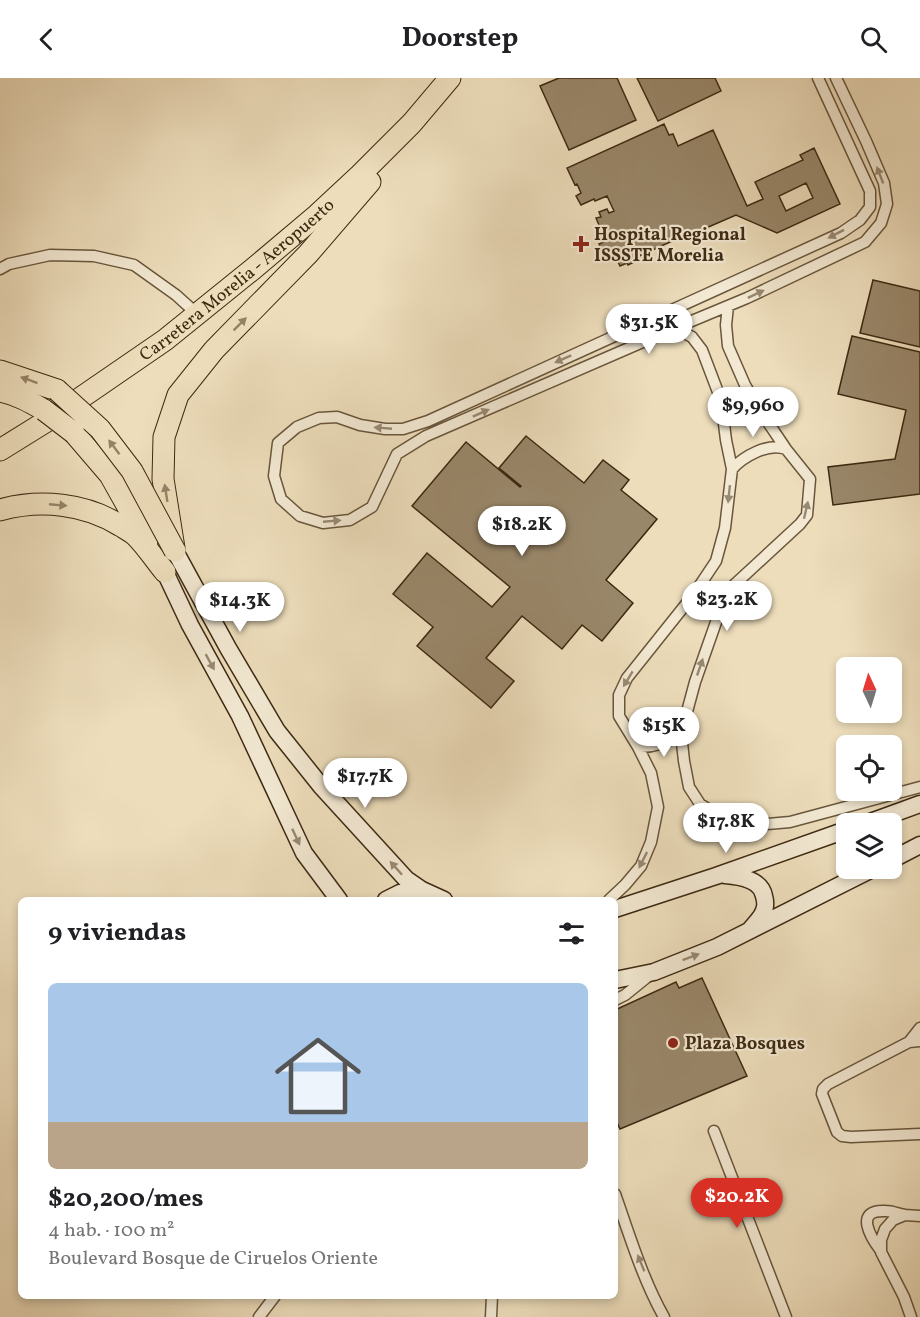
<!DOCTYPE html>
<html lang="es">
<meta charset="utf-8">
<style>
body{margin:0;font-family:Vollkorn,serif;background:#f2f2f2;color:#202124;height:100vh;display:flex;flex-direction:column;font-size:22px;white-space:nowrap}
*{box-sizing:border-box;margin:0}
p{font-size:20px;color:#757577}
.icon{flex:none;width:33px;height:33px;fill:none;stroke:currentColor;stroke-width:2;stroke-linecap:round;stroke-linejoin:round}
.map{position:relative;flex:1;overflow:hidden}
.details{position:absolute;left:18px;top:819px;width:600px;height:402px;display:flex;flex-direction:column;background:#fff;border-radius:9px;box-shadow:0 3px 9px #0003}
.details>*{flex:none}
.needle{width:39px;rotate:356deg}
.buttons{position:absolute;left:836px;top:579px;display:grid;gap:12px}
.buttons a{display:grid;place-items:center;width:66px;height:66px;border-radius:9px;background:#fff;box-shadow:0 3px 9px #0003;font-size:30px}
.price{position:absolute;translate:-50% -51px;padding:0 14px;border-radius:21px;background:#fff;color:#222;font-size:20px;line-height:39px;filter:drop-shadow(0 2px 3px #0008)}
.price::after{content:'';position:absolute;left:50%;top:36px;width:18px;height:14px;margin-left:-9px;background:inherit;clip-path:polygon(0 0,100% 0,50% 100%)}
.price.current{background:#d93025;color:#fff}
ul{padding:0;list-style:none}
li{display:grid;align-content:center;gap:12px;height:318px;padding:0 30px}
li+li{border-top:2px solid #e0e0e0}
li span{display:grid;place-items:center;height:186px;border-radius:9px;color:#555}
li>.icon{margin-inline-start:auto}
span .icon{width:108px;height:108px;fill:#fffc;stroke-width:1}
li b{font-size:26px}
h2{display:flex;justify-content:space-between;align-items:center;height:72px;padding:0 30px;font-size:26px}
header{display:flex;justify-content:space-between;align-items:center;height:78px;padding:0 30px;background:#fff;font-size:27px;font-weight:700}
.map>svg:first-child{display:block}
.building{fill:#99876a;stroke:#3d2912;stroke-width:1.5;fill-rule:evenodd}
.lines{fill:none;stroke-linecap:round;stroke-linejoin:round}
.street-casing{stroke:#69563c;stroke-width:13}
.secondary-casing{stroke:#3d2912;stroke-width:19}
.highway-casing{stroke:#3d2912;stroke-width:23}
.street{stroke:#f3e9d3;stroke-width:10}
.secondary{stroke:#f3e9d3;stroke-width:16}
.highway{stroke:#edddbb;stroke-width:21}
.highway-bridge-casing{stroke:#3d2912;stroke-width:23;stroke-linecap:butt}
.highway-bridge{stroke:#edddbb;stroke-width:21}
.oneway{fill:#988972}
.oneway2{fill:#958366}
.poi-dot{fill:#8f2418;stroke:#f3e9d3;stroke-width:2}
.labels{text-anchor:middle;stroke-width:4.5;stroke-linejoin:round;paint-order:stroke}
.poi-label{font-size:18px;font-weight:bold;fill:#3d2912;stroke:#f3e9d3;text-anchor:start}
.street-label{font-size:18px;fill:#3d2912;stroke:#f3e9d3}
</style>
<header><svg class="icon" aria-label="back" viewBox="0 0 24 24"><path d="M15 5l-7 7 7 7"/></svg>Doorstep<svg class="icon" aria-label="search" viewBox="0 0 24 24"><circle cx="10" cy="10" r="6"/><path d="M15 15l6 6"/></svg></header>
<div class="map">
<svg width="920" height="1239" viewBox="0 0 920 1239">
<rect width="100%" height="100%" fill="#edddbb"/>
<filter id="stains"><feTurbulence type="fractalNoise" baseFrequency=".00333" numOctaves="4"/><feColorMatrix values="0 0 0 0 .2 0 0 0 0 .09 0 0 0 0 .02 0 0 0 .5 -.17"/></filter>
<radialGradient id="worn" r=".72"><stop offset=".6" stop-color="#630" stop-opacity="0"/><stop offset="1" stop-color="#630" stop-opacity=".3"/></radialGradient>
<path class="building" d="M559,0H617L636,42L569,72L540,8Z
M637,0H715L721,13L658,43Z
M664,46L669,57L673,56L678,68L713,52L747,128L763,121L755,104L803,82L800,77L814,70L840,126L777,155L736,137L706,150L707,154L694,159L692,154L635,180L636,183L628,187L627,185L620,188L613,174L604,178L599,166L606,163L596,140L601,139L599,134L607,131L609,135L614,133L607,118L595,123L594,121L581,127L576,118L581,115L577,106L575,107L567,90ZM806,105L813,120L786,133L779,118Z
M873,202L920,213V269L860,255Z
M852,258L920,274V416L833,427L828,389L895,381L906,332L838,316Z
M526,358L584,405L603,382L629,402L621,412L657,441L606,502L633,525L602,563L582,547L562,571L522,538L486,580L514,603L491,630L417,568L433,549L393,516L427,475L492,529L510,509L412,428L466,364L520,409L521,408L499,390Z
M702,900L747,998L620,1051L615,1040V932L676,904L679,910Z"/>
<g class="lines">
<defs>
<path id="street" d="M818,0L870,113V129L860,142L841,155L428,343L403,351H385L360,347L337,339L319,340L297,349L278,365L274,398L281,421L300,438L323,445L350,442L372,429L397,376L426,358L675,250L747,220L865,164L881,145L887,126L884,105L866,63L836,0
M0,191L9,186L50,177L94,178L134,187L176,217L197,236
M728,228L726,247L728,268L745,307L759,331L786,371L810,401L807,437L800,446L734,507L722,527L695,604L681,656L684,683L689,709L700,726L723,741L756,747L790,744L920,709
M732,391C743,379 768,364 786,371
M638,669C654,670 668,664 681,656
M609,822L625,807L641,788L651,764L658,729L651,695L638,669L619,638V617L627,600L694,516L716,483L725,450L732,391L726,362L721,322L702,272L692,259L675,250
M615,922L625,917L651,896
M920,963L909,964L828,1006L823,1011L822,1016L837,1054L842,1058L851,1059L920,1056
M909,964L920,950
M714,1053L786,1239
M615,1116C629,1156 643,1202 664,1239
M881,1173C871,1160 853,1131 886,1133C892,1133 899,1136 905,1137
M259,1239L275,1218
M491,1239L492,1218
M911,1239L904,1219L881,1174V1162L885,1151L893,1142L905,1137L920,1138"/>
<path id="secondary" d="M175,473L228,570L277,653L321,708L406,801L422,812L444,822
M165,494L190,547L240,638L304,775L339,822
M865,746L920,726
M891,782L920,767
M725,797C739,798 761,801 764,818C766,825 766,830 762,837C759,842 754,847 750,852
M386,822L400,815L422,812
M615,831L716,798L846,752
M615,902L654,894L717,869L874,790"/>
<g id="highway">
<path d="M0,293L57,312"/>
<path d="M0,313C16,316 30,324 44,332"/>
<path d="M74,355L110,397L147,463"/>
<path id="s1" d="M0,372L50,341L165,262L253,191L317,137L360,97L412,45L450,0"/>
<path d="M0,432C40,421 85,425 121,448C126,451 132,454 136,458C147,469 155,482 165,494"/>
<path d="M174,470L163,401L164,359L178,317L214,272L308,176L370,104"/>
</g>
</defs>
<use href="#street" class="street-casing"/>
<use href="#secondary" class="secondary-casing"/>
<use href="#highway" class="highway-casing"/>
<use href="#street" class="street"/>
<use href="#secondary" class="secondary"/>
<use href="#highway" class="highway"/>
<defs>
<path id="highway-bridge" d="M57,312L100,351L132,393L175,473
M44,332L74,355"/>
</defs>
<use href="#highway-bridge" class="highway-bridge-casing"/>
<use href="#highway-bridge" class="highway-bridge"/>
</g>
<defs><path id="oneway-solid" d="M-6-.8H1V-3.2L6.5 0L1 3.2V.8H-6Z" transform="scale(1.5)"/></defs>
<g class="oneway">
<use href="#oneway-solid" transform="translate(880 97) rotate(-111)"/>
<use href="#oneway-solid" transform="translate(836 156) rotate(153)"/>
<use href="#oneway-solid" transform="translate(756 216) rotate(-25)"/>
<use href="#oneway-solid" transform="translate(563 281) rotate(156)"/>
<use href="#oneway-solid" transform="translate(481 335) rotate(-24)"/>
<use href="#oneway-solid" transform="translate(383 350) rotate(-175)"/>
<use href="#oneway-solid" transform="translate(729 416) rotate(96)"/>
<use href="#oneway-solid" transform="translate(806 432) rotate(-77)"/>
<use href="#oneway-solid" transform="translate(332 443) rotate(-5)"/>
<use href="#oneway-solid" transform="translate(210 584) rotate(61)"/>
<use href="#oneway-solid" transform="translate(700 589) rotate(-71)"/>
<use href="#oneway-solid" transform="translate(628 601) rotate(121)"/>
<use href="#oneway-solid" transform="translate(296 759) rotate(65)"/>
<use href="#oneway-solid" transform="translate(643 782) rotate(117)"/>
<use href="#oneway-solid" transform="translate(396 790) rotate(-132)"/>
<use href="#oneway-solid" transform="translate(691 879) rotate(-21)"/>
<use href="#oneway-solid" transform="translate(641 1185) rotate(-112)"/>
</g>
<g class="oneway2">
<use href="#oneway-solid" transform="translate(240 246) rotate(-45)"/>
<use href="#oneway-solid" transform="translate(29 302) rotate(-160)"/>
<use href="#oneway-solid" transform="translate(114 369) rotate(-127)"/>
<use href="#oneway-solid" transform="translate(166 415) rotate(-99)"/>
<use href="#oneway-solid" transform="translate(58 427) rotate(5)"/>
</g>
<g class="poi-dot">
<path d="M578 157h6v6h6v6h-6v6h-6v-6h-6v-6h6z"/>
<circle cx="673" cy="965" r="6"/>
</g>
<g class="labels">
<g class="poi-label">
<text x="594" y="162">Hospital Regional<tspan x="594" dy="21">ISSSTE Morelia</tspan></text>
<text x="685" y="971">Plaza Bosques</text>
</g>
<g class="street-label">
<text dy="6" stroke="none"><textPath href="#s1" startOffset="292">Carretera Morelia - Aeropuerto</textPath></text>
</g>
</g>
<rect width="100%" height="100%" filter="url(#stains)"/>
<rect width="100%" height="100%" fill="url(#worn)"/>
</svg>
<div class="buttons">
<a><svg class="needle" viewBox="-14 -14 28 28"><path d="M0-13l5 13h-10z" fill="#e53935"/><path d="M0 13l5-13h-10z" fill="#757577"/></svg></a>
<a><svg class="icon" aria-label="locate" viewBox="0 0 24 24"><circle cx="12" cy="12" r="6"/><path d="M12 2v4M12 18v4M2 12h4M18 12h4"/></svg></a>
<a><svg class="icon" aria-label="layers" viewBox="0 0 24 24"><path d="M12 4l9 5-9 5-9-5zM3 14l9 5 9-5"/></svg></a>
</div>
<b class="price" style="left:649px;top:277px">$31.5K</b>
<b class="price" style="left:753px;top:360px">$9,960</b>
<b class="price" style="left:522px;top:479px">$18.2K</b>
<b class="price" style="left:727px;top:554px">$23.2K</b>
<b class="price" style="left:240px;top:555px">$14.3K</b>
<b class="price" style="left:664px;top:680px">$15K</b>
<b class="price" style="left:365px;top:731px">$17.7K</b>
<b class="price" style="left:726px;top:776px">$17.8K</b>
<b class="price current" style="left:737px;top:1151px">$20.2K</b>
<section class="details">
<h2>9 viviendas<svg class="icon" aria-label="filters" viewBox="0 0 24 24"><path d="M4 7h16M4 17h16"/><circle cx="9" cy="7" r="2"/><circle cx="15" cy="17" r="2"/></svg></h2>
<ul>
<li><span style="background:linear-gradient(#a9c7e8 75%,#b9a48a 0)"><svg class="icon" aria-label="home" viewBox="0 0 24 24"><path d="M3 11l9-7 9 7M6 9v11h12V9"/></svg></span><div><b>$20,200/mes</b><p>4 hab. · 100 m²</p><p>Boulevard Bosque de Ciruelos Oriente</p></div></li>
</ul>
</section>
</div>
